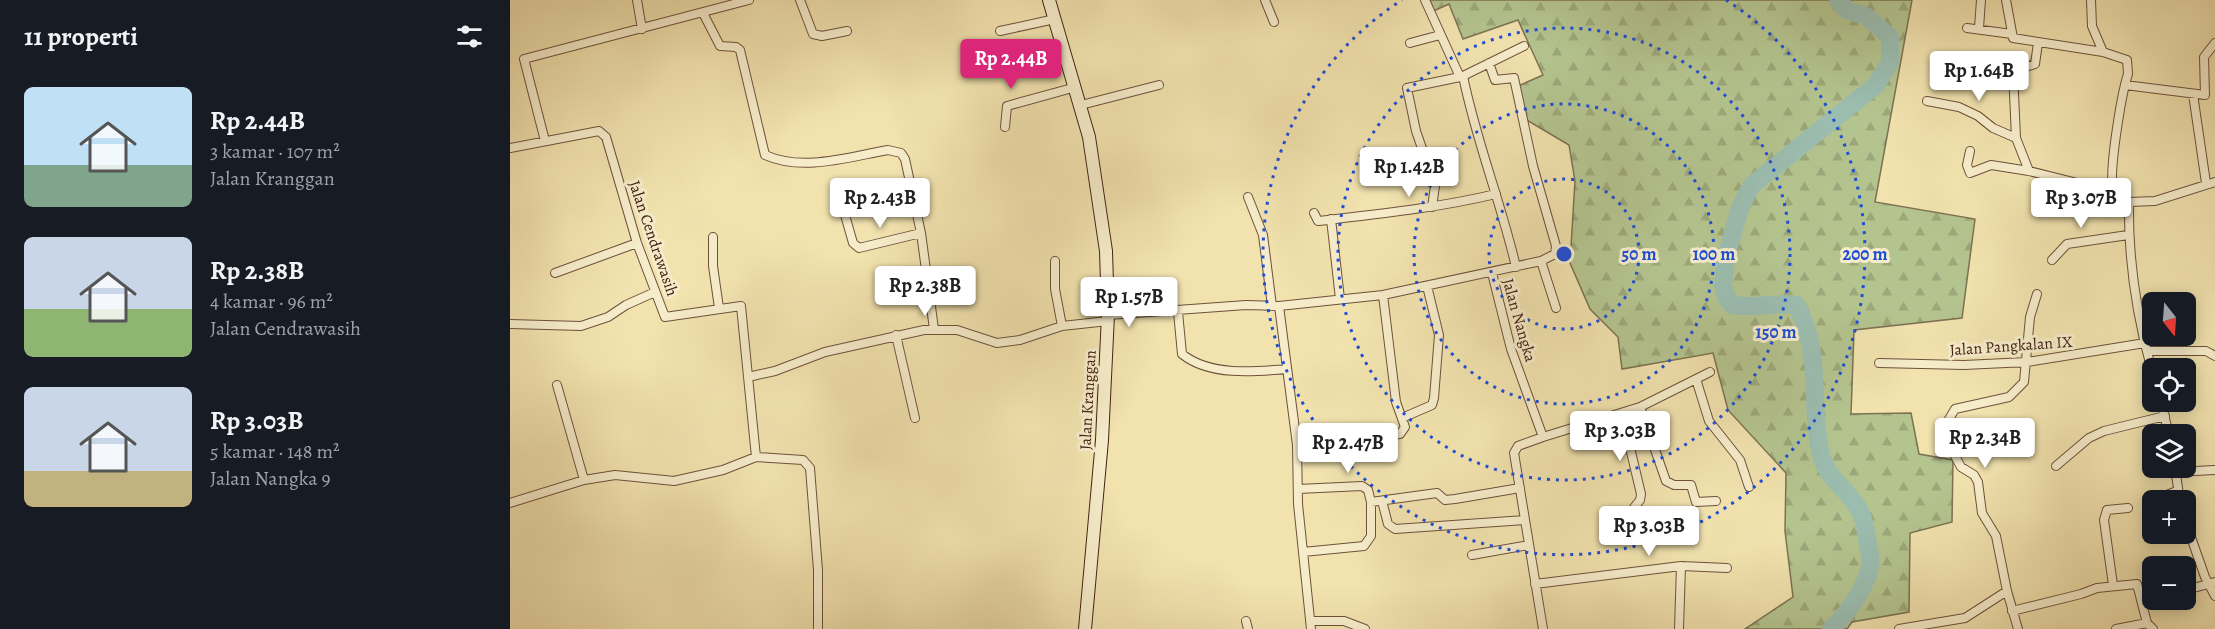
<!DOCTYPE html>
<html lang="id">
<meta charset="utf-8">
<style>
body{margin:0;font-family:Alegreya,serif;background:#20242c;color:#f1f3f6;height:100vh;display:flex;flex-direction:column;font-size:22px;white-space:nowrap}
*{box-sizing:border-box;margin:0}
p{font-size:20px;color:#9ea1a6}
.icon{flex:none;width:33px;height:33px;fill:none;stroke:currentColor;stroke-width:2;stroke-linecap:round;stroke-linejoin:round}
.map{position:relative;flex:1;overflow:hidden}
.details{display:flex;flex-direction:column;background:#171b24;width:510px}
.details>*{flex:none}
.needle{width:39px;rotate:163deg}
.fabs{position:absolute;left:1632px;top:292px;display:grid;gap:12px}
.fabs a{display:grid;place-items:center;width:54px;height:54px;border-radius:9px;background:#171b24;box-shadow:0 3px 15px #0003;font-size:30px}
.price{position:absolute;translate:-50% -51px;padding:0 14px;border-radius:6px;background:#fff;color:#222;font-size:20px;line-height:39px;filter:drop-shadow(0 2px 3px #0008)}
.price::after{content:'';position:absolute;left:50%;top:36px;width:18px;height:14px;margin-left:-9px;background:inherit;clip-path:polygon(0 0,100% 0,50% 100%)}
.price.active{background:#db2777;color:#fff}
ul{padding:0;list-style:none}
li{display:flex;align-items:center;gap:18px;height:150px;padding:0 24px}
li span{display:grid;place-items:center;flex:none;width:168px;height:120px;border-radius:9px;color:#555}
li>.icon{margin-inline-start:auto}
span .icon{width:72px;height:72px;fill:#fffc;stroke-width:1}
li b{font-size:26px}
h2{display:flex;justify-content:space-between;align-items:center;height:72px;padding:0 24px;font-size:26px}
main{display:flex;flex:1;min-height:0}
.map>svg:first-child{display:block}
.forest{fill:url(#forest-firs);stroke:#7c7252;stroke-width:1.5}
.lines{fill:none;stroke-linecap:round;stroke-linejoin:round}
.river{stroke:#9bbdb0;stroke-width:18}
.street-casing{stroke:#6e513b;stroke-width:10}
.secondary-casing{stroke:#432115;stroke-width:14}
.street{stroke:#f6ecca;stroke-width:8}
.secondary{stroke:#f6ecca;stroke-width:12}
.ring{fill:none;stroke:#1d4ed8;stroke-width:3;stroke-dasharray:3 6}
.labels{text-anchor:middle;stroke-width:6;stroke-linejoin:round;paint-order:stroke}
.street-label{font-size:16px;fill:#432115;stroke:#f6ecca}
.centre{fill:#1d4ed8;stroke:#f6ecca;stroke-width:3}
.ring-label{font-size:18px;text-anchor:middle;font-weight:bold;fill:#1d4ed8;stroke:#f6ecca;stroke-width:6;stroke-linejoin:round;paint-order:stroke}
</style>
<main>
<section class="details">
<h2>11 properti<svg class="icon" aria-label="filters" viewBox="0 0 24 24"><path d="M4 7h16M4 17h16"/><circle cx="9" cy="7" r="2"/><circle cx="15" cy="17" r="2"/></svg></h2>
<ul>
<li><span style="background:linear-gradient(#bfe0f5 65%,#7fa58c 0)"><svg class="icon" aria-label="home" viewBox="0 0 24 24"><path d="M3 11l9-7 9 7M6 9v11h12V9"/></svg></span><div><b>Rp 2.44B</b><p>3 kamar · 107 m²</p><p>Jalan Kranggan</p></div></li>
<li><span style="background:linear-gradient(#c9d6e8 60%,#8fb573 0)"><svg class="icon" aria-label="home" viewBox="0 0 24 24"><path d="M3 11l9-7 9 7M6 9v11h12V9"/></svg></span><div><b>Rp 2.38B</b><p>4 kamar · 96 m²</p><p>Jalan Cendrawasih</p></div></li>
<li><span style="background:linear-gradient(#c9d6e8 70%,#c2b280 0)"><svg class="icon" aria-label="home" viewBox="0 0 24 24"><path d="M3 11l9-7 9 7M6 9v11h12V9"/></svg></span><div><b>Rp 3.03B</b><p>5 kamar · 148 m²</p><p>Jalan Nangka 9</p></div></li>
</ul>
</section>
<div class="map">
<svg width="1705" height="629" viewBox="0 0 1705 629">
<defs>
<pattern id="forest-firs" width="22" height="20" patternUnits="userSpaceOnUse" patternTransform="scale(1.5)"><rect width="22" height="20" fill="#b4c48f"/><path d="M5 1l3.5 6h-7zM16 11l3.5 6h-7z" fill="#9ca87a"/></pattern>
</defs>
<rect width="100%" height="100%" fill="#f1e2ae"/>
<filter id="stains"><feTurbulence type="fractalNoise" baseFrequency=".00333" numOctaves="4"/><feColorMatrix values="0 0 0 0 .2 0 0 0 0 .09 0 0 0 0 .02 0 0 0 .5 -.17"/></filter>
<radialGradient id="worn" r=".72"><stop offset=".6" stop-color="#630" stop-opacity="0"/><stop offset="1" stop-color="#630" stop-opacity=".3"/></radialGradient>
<path class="forest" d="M913,0H1402L1365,202L1465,219L1452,318L1344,330L1341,414L1401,413L1409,454L1443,460L1442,522L1400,533L1399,612L1342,622L1337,629H1235L1283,597L1275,531L1276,473L1218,410L1203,353L1112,369L1108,337L1080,309L1060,263L1065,181L1059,145L1015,119L1008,86L1033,75L1008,20L953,39L939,4L917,14Z"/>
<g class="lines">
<path class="river" d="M1321,629C1337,614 1355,589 1360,567C1362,561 1359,551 1358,545C1356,530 1354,514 1344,502C1333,487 1317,476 1312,458C1298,407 1314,352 1286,305C1264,302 1246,309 1222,305L1216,297L1213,285L1216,257L1230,208L1241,186L1366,85L1380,62V37L1356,16L1336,10L1328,0"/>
<defs>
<path id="street" d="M127,0L132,29
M290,0L303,34L312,36L337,31
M755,0L764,22
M915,0L950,77L953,76C966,141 991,202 1006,267
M1496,0L1503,38L1593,52L1617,60L1618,74C1612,92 1597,177 1604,192C1607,199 1613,200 1619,202C1618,258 1627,317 1642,371
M1581,0L1582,26L1593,52
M193,13L210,46L226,47L230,50L255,155C293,172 338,157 378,150L391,153L395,159L411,233L424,329
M1457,28L1502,34
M1469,28L1471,0
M490,31L545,19
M900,43L930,35
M953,76L1014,46
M1615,85L1695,95L1694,57L1705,43
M1683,94L1696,183
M1417,101L1449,107L1468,116L1483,128L1506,138
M571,105L649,85
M495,127L497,106L566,87
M35,141L14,59L239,0
M0,148L89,131L96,137L127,243L155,317L231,306L246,457
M1460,151L1457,165L1460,173L1481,165L1519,171L1603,192
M1519,171L1506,138L1503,71L1525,64L1528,43
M738,197L753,235L762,306
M1619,202L1645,201L1705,182
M922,207L925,186L906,131L897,88L950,77
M804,213L808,221C868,214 927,208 986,194
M335,215L343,243L349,248L411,233
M821,219L830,299
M203,237V266L209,308
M1542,260L1557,244L1618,235
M545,261V289L552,326
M1031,261L1046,308
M45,273L127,243
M982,273L1001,349L1033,437L1008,446L1004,453L1033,629
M769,306L787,445L788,504L801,629
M668,312L672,354C699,376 744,372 776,369
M598,315L736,305L769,306L873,295L1031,261L1045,254L1046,246L1023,166L1004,78L985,80L979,63
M0,324L71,326L98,317L116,305L145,292
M386,335L405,418
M1637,351H1696L1705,356
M1369,363L1454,365L1517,362L1635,343
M238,377L265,371L315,352L414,330H447L487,343L510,340L552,326L598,321
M1186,379L1199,421L1230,460L1239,487
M47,385L74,480
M1651,402L1659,435
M1130,407L1156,481L1164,485H1181L1186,502L1206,501
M1112,414L1131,494L1130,500L1119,514
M892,418L922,405L924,398L929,335L917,286
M1033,437L1130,407L1200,372
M787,445L882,435L890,434L895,427L886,402L873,295
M1546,466L1579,438L1594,431L1655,416
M1665,468L1670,501
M1665,472L1705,470
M788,489L852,486L858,490L861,502
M872,501L878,524L885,529L1015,520
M1639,502L1667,491
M0,503L74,480L105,475L164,481L213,470L246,457L293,460L300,468L308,570V629
M1676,523L1695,577L1705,596
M793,552L854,546L861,536V502L927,493L935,500L945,499L1010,488
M962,555L1019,545
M1171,566L1217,568
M1025,584L1171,566L1169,629
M1603,585L1594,520L1597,510L1618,508
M1676,590L1705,582
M1633,599L1642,597
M1502,611L1571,594L1587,588L1627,584L1637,623L1643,629
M736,621L738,629
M800,621H834L855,629
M1389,629L1455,618L1497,591
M1508,629L1497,591L1486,536L1472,513L1468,482L1464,475L1451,467L1444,454L1439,419L1445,409L1499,397L1514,382L1520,317L1527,294
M1606,629L1637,623"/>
<path id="secondary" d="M539,0L579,137L596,251L598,315L592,440L575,629"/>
</defs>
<use href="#street" class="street-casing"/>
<use href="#secondary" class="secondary-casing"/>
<use href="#street" class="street"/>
<use href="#secondary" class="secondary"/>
</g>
<g class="ring">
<circle cx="1054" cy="254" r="75"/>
<circle cx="1054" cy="254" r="150"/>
<circle cx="1054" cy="254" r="226"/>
<path d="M1216 0A301 301 0 1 1 892 0"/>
</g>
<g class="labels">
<g class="street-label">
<text transform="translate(144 238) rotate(71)" y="6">Jalan Cendrawasih</text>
<text transform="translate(1010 320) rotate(74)" y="6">Jalan Nangka</text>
<text transform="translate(1501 345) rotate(-4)" y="6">Jalan Pangkalan IX</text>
<text transform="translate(577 400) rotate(-87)" y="6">Jalan Kranggan</text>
</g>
</g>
<circle cx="1054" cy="254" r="9" class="centre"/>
<g class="ring-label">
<text x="1129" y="260">50 m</text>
<text x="1204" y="260">100 m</text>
<text x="1355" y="260">200 m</text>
<text x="1266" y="338">150 m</text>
</g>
<rect width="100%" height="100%" filter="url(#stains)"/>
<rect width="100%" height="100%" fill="url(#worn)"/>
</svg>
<div class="fabs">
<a><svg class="needle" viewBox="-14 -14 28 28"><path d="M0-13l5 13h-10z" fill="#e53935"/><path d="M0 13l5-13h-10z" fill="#9ea1a6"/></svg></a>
<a><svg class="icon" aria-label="locate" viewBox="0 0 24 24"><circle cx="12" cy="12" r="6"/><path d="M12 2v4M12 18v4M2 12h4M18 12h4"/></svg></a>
<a><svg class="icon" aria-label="layers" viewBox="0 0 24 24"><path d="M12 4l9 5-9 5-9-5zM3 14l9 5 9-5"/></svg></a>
<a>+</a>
<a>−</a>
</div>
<b class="price active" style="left:501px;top:90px">Rp 2.44B</b>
<b class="price" style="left:1469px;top:102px">Rp 1.64B</b>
<b class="price" style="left:899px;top:198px">Rp 1.42B</b>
<b class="price" style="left:370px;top:229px">Rp 2.43B</b>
<b class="price" style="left:1571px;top:229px">Rp 3.07B</b>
<b class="price" style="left:415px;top:317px">Rp 2.38B</b>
<b class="price" style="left:619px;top:328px">Rp 1.57B</b>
<b class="price" style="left:1110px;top:462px">Rp 3.03B</b>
<b class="price" style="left:1475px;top:469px">Rp 2.34B</b>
<b class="price" style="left:838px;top:474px">Rp 2.47B</b>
<b class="price" style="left:1139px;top:557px">Rp 3.03B</b>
</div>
</main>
